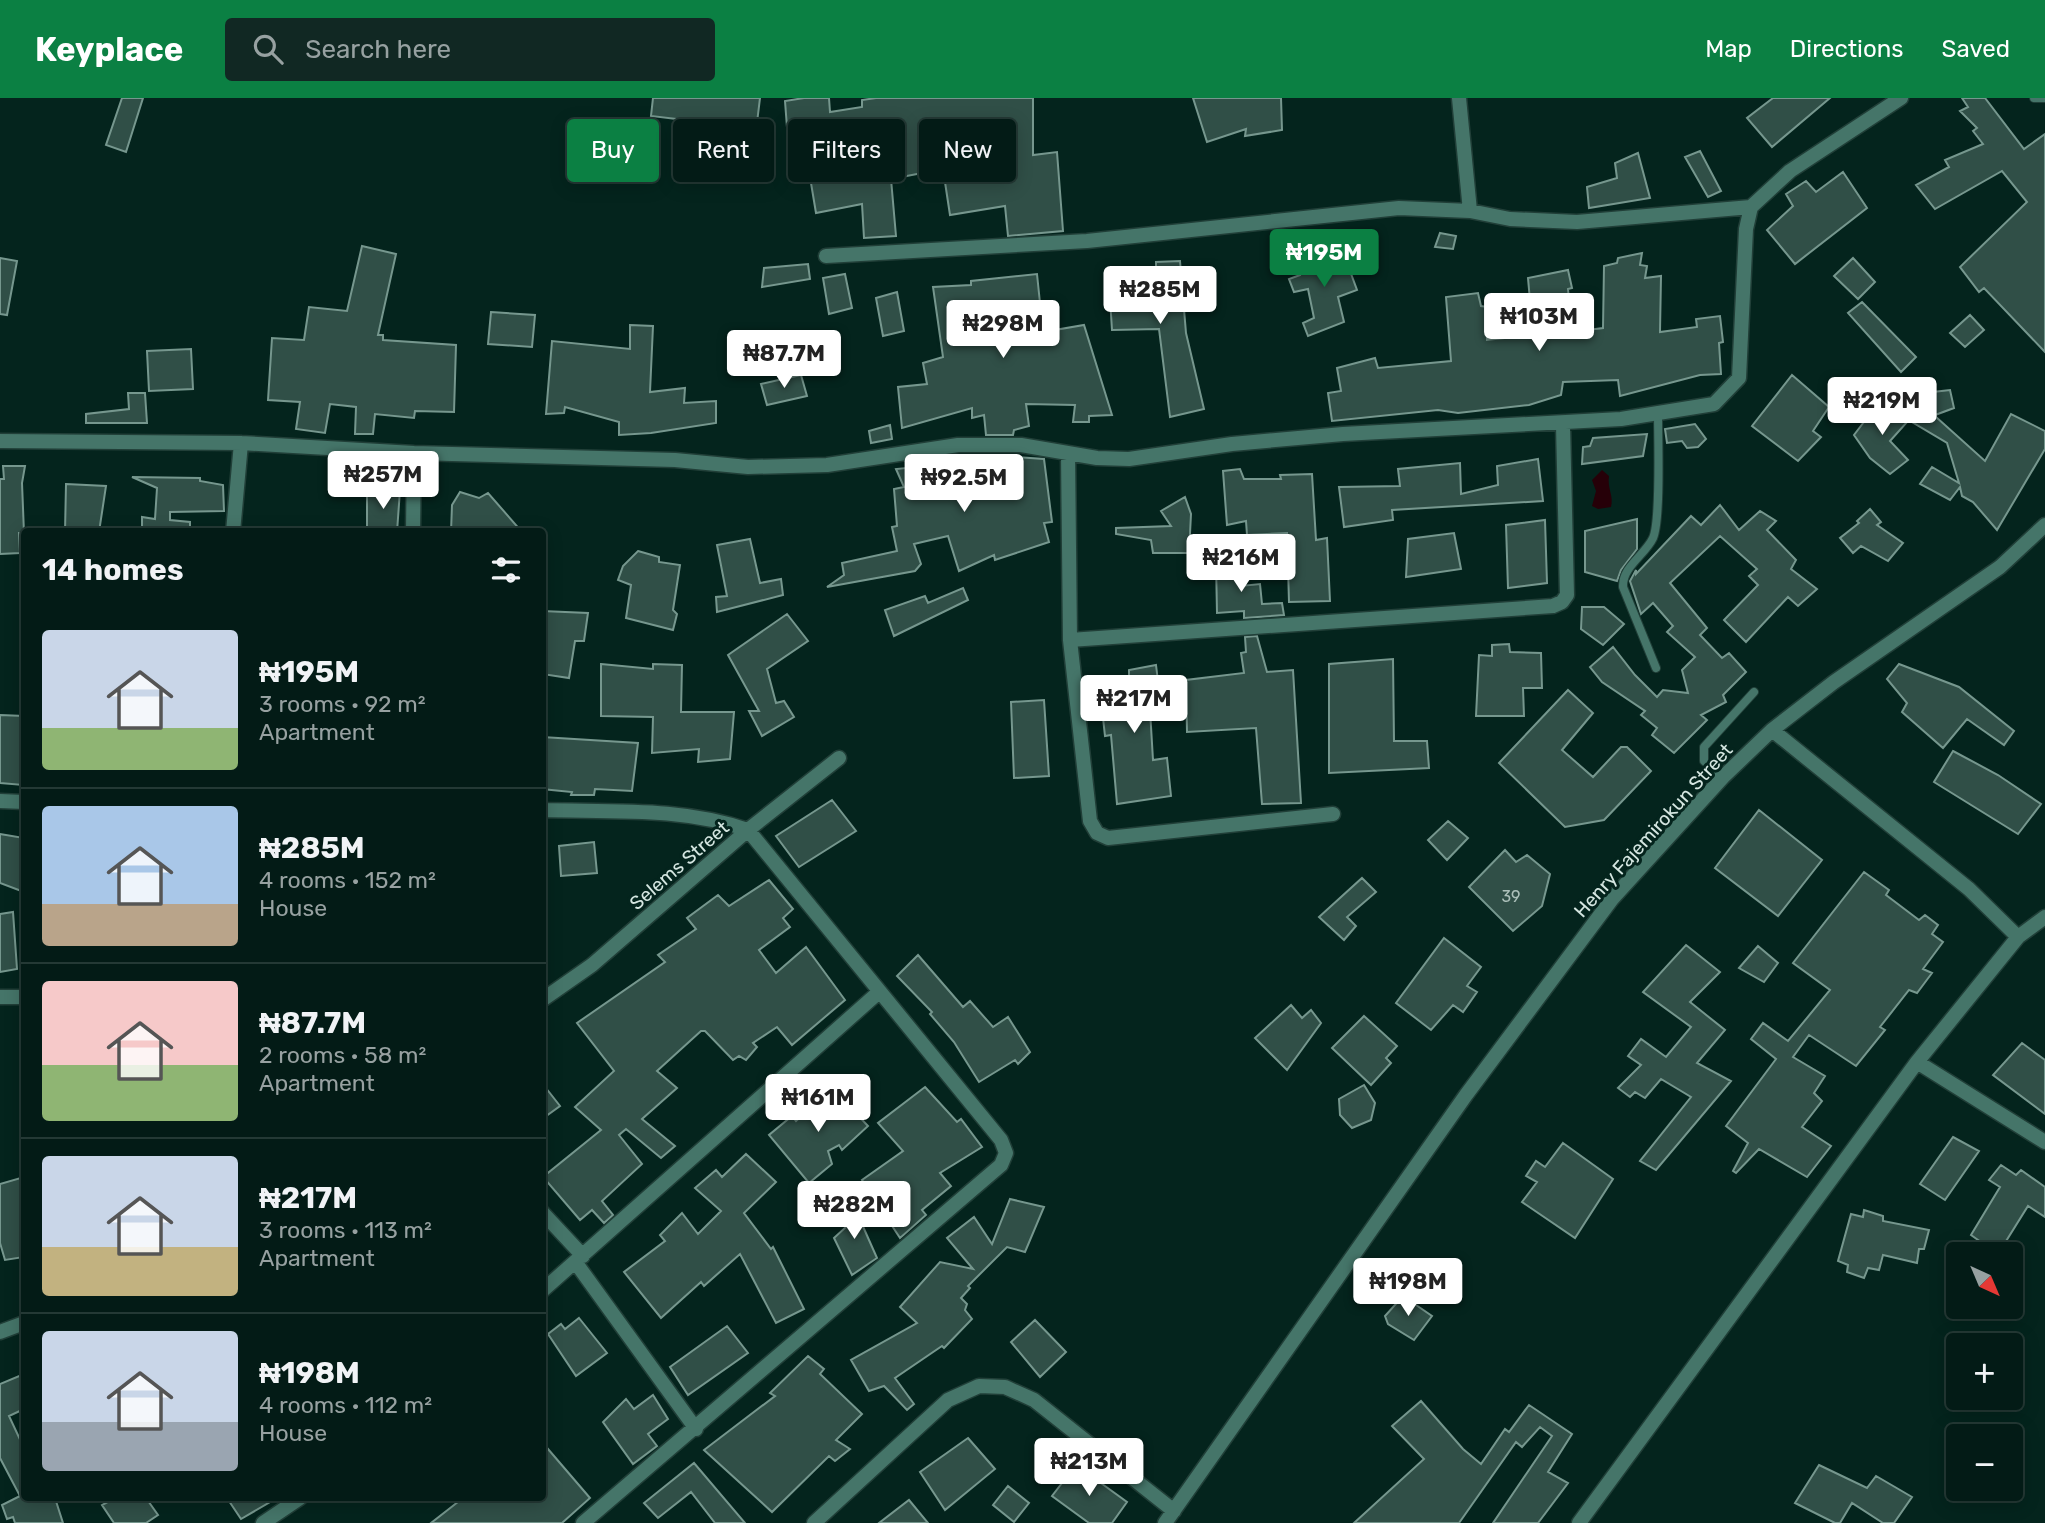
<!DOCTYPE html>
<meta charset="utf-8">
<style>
body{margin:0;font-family:Rubik,sans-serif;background:#112823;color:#f1f3f6;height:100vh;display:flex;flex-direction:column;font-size:26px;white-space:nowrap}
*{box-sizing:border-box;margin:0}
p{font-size:23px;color:#97a1a1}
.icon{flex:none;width:38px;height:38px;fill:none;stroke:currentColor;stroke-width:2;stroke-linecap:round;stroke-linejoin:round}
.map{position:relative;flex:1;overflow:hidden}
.details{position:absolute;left:21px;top:430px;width:525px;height:973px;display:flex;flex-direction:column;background:#031b16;border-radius:7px;box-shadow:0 4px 18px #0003,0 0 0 2px #243935}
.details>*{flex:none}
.guide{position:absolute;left:567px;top:21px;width:665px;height:63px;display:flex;gap:14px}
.needle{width:46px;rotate:136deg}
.buttons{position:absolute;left:1946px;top:1144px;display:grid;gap:14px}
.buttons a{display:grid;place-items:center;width:77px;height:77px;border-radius:7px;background:#031b16;box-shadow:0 4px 18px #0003,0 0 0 2px #243935;font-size:35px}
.price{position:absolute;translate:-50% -60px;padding:0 16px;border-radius:7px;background:#fff;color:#222;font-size:23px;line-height:46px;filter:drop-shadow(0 2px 4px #0008)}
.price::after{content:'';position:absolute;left:50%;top:42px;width:21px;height:16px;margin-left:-10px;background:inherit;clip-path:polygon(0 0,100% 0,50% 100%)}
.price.active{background:#0b8043;color:#fff}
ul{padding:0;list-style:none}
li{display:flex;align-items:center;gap:21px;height:175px;padding:0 21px}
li+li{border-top:2px solid #243935}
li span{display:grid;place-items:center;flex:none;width:196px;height:140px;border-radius:7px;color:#555}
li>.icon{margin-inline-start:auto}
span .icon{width:84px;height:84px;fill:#fffc;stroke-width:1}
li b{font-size:30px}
h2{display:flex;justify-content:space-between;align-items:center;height:84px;padding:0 21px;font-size:30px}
.pill{padding:0 24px;border-radius:7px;background:#031b16;box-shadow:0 4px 18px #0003,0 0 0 2px #243935;font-size:24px;line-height:63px}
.pill.active{background:#0b8043;color:#fff}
header{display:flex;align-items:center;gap:42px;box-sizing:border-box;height:98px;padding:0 35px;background:#0b8043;color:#fff}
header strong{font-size:33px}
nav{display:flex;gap:38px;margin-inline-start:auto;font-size:24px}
.search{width:490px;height:63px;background:#112823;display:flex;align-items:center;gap:18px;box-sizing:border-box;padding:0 24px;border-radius:7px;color:#97a1a1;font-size:26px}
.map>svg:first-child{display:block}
.water{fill:#260008}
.building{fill:#304f47;stroke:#76978e;stroke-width:2}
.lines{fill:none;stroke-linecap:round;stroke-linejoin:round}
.service-casing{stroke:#213f38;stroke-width:10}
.minor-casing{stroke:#213f38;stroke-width:17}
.service{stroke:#457569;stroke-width:8}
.minor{stroke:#457569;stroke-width:14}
.labels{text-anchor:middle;stroke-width:6;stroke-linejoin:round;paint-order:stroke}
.number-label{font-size:16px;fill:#acc0ba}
.street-label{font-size:19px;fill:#d5e6e1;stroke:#04241d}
</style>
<header>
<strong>Keyplace</strong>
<div class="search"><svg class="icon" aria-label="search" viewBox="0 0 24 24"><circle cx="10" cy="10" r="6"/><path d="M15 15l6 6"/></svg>Search here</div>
<nav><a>Map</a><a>Directions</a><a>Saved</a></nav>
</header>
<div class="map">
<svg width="2045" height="1425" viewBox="0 0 2045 1425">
<rect width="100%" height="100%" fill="#04241d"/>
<path class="water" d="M1602,372L1609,378C1607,390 1614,398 1611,409L1598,411L1592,408L1596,393L1592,382Z"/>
<path class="building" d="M122,0H143L126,54L106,47Z
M653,0H760L756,33L734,31V24L701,32V24L651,18Z
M804,0H829L830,14L862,9V2L876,0H1033V57L1057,54L1063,133L1008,138L1005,108L950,117L943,71L891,81L896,138L864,140L862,106L816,115L808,67L790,69L785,3Z
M1193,0H1281L1282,32L1245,38L1246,31L1207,44Z
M1773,0H1830L1772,49L1747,20Z
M1962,0H1985L2024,51L2045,36V254L1984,190L1979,194L1960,169L2027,104L2002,73L1935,111L1916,87L1949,69L1945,62L1983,46L1973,33L1977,30L1960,13L1968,9Z
M1700,53L1721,93L1708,99L1685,59Z
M1638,55L1650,100L1589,110L1587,89L1617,80L1615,65Z
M1843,74L1867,110L1795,166L1767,132L1793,108L1786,96L1806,83L1816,94Z
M1440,135L1456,138L1453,151L1435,149Z
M362,148L396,156L378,237H383V242L456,247L454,314L415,313L414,320L375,316L373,336H355L356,309L330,306L325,335L296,331L300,304L268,302L272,240L304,242L309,209L347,213Z
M1343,154L1357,192L1338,199L1344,224L1308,238L1303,225L1314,220L1308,191L1294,194L1289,181L1300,177L1297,165Z
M1642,155L1640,167L1647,168L1645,180L1661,178L1660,234L1697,229L1696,221L1720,218L1723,244L1719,245L1721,276L1700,277L1620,298L1618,282L1563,284L1561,297L1529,307L1458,315L1438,312L1332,323L1328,295L1341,293L1337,270L1375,260L1378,270L1451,263L1446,199L1478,195L1481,208L1488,209L1487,242L1533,237L1528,180L1568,172L1572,190L1568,191L1572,234L1603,230L1604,168L1617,165L1618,160Z
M0,160L17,163L7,217L0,216Z
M1853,160L1875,184L1858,201L1834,178Z
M1180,163L1186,235L1204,311L1170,319L1159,231L1112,232L1109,185L1118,184L1117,174L1156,171V164Z
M808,166L810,181L762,189L764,170Z
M845,176L852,210L829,216L823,180Z
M1037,176L1043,234L1084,227L1112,317L1089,318V324H1073L1075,307L1026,306L1029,328L1014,332L1013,337H986L984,317L972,320V310L902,330L898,289L927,286L923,265L943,259L933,189L971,187V183Z
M897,194L904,233L883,238L876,200Z
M1862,204L1916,259L1901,274L1848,215Z
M491,214L535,217L532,249L488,246Z
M1970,217L1984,232L1965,249L1950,235Z
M630,227L653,228L650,294L685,290L684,305L716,303V325L651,335L619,337V324L565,309L564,315L546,316L552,243L630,251Z
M191,251L193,291L149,293L147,253Z
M801,277L807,298L767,307L761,286Z
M1792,277L1829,309L1813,333L1821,339L1798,363L1752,328Z
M1950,292L1954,310L1935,317L1933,294Z
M128,295H145L147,325H86V316L129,311Z
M1880,303L1908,323L1890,343L1908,362L1890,376L1870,360L1854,337Z
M1926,310L1985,363L2011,316L2045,333V351L1997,432L1973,404L1962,398L1960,389L1950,402L1920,386L1932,369L1959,385L1947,345L1912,324Z
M1695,326L1706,341L1698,349L1687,350L1682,343L1667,345L1665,331Z
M890,327L892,341L871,345L869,333Z
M1647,336L1643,358L1582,366L1583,349L1590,348L1593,340Z
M987,357L1044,361L1052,424L1044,425L1049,444L995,462L994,457L959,473L948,438L914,446L921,466L915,473L827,489L844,477L842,465L897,453L892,429L897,428L894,391L904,389L896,371L975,363V359Z
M1538,361L1543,403L1392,412L1393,422L1344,429L1339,389L1400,388L1398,371L1460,365L1461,396L1498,387L1497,368Z
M3,368H25L22,385L24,435H19L20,455L0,456V381H4Z
M1240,371L1244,381H1281L1280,377L1312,376L1316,442L1327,440L1330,503L1289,504L1287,435L1247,437L1246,423L1227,427L1223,373Z
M132,379L200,380V383L223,387L224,413L170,414V422L190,424V434H142V419L155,421L157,390Z
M66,386L106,388L99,434H65Z
M400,392L397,434H367V393Z
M460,394L479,400L488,395L522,434H451L452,407Z
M1185,399L1191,416L1189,455H1153L1151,442L1116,436V430L1171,428L1161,413Z
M1720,407L1739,432L1760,413L1776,423L1767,432L1796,462L1791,471L1817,491L1798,508L1788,499L1746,544L1724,522L1758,487L1749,478L1757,471L1720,438L1670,485L1707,530L1700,537L1722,560L1729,555L1746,574L1723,597L1726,604L1701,617L1707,622L1674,655L1652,637L1657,630L1641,617L1645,613L1602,584L1590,569L1613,549L1635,577L1657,599L1663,592L1688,595L1682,572L1695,559L1667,534L1673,528L1653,505L1641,516L1630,483L1636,472V476L1691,418L1701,427Z
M1870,411L1881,424L1877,427L1903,445L1888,463L1861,448L1853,455L1840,440L1859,425L1857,423Z
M1637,421V451L1621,472L1617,483L1585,474V433Z
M1545,422L1547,485L1508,490L1506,427Z
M1454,435L1461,471L1406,479L1408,441Z
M750,441L760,485L781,481L783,497L717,514L716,499L727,498L717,447Z
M638,453L659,459V464L680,467L673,512L677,516L673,532L626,520L631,487L618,482L623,468Z
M1241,464V488L1260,486L1262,506L1282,505L1284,517L1244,520V513L1217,515L1216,465Z
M963,490L968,502L894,538L885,512L925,498L928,505Z
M1582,509H1604L1624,526L1603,547L1581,531Z
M542,513L588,515L584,543H575L569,580L542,576Z
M787,516L808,543L767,571L776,605L784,603L794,619L762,638L749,613H759L728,557Z
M1257,538L1267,574L1293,572L1301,705L1262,706L1256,630L1187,634L1186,582L1244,575L1241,555L1246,554L1245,539Z
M1509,546L1510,554L1541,555L1542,590H1523L1524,618H1476L1479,557L1492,558V547Z
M1393,561L1394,643H1427L1429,670L1329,675V566Z
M601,566L653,571V566L682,567L681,614H734L730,661L698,664L699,651L652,655L653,619L601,618Z
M1899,566L1959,589L2014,633L2004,647L1967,621L1943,650L1902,614L1907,605L1887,581Z
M1156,567L1161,608L1150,612L1153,662L1167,660L1171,698L1117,706L1111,637L1105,638L1099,583L1129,579V572Z
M1568,592L1593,615L1562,652L1593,679L1621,649H1627L1651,673L1604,722L1565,729L1499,665Z
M1044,602L1049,678L1014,680L1011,604Z
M0,617L24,618L23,687L0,685Z
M542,639L638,645L632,693L595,691L594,697H571L572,694L542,691Z
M1953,653L1998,677L2041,706L2018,736L1934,684Z
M832,702L856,733L799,769L776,738Z
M1759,712L1822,762L1778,818L1715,770Z
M1448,723L1468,740L1447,762L1428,742Z
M0,736L24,740V794L0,785Z
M594,744L597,775L561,778L559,748Z
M1505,752L1516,764L1527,757L1550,776L1542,808L1513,833L1469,789Z
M1864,774L1889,792L1886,797L1919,822L1925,817L1938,827L1932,836L1943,844L1923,871L1932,875L1917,895L1909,892L1880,929L1885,932L1856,968L1809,937L1793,959L1825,978L1814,995L1822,1003L1802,1029L1831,1048L1807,1079L1759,1051L1736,1075L1733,1073L1748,1045L1726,1028L1776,961L1751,941L1763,925L1788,943L1830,892L1793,865Z
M1362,780L1376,794L1347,819L1356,828L1344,842L1319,819Z
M769,782L793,811L783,820L790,829L759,852L776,875L806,849L845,902L792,947L777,929L753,945L757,949L746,962L739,958L733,962L705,933H701L657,973L677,990L642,1021L675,1048L661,1060L626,1031L619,1037L642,1066L602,1103L613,1117L604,1125L592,1112L580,1122L543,1079L601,1032L575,1009L614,973L577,925L665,864L658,857L696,831L687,820L718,797L729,808Z
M13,814L17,871L0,874V816Z
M1444,840L1481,869L1467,888L1477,894L1463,914L1453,907L1431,932L1396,905Z
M1686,847L1720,874L1690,904L1725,932L1697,965L1731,983L1656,1072L1640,1063L1691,999L1661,981L1645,1000L1635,994L1630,999L1618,990L1641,967L1628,958L1641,941L1666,959L1691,929L1643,894Z
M1758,848L1778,865L1764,884L1739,870Z
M918,857L963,909L970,903L993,929L1008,919L1030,954L1018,966L1015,962L979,984L954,944L930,916L932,914L897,878Z
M1291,907L1302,920L1311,912L1321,925L1287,972L1255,940Z
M1364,918L1397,948L1386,960L1391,965L1371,987L1332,950Z
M2022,945L2045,962V1016L1993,977Z
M542,985L560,1008L542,1021Z
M1364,987L1375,1005L1371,1022L1352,1030L1340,1017L1339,1001Z
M925,989L957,1024L961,1021L982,1049L940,1075L951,1088L922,1112L926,1117L900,1140L862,1082L903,1053L878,1025Z
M832,990L868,1028L842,1052L839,1047L828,1053L832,1066L809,1085L769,1037L792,1018L796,1023Z
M1953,1039L1979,1053L1945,1102L1920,1086Z
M1563,1045L1613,1081L1575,1140L1522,1104L1537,1084L1526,1078L1536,1063L1545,1069Z
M746,1056L776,1084L744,1115L771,1151L773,1149L804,1211L776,1225L740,1156L704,1188L701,1184L661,1220L624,1174L665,1143L660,1137L682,1115L698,1136L721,1113L695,1090L716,1072L722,1079Z
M2001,1067L2016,1077L2021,1072L2045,1089V1119L2028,1108L1998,1156L1971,1137L2000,1089L1989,1082Z
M24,1079V1159L5,1162L0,1145V1086Z
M1010,1101L1044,1109L1025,1154L1007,1149L968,1188L970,1190L961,1200L967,1206L965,1212L972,1221L944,1250L942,1248L895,1280L914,1306L907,1312L884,1288L869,1293L851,1262L917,1225L900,1209L940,1164L973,1171L947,1140L974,1119L992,1146Z
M853,1106L877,1160L852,1177L834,1140L846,1129L835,1116Z
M1864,1112L1883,1118V1123L1929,1132L1924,1151H1919L1917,1165L1883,1157L1879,1172L1868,1170L1864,1180L1847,1174L1848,1167L1838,1163L1851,1116L1863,1119Z
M1403,1198L1432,1218L1414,1242L1388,1226L1385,1218Z
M579,1220L607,1255L576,1278L548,1236L561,1226L565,1231Z
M1035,1222L1066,1254L1040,1279L1011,1244Z
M727,1228L748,1255L688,1297L670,1269Z
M808,1258L824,1271L820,1276L862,1316L836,1342L850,1351L835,1363L829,1358L772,1414L704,1352L775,1298L770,1295Z
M24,1276V1311L9,1318L24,1350V1400H55L63,1425H15L13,1419L7,1421L2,1407L20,1398L0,1360V1286Z
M653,1297L668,1321L648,1336L657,1348L633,1366L603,1324L626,1301L634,1311Z
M1421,1303L1463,1351L1481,1366L1505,1331L1509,1334L1529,1307L1572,1336L1548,1374L1568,1385L1538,1425H1493L1552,1338L1540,1329L1522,1349L1516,1344L1459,1425H1354L1424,1361L1392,1328Z
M968,1340L995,1371L945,1412L920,1374Z
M542,1344L590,1400L562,1425H431L463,1400H542Z
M694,1365L745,1425H715L691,1394L658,1420L644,1405Z
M1076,1367L1127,1404L1112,1425H1089L1052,1398Z
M1819,1367L1867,1390L1876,1378L1912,1399L1894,1425H1883L1852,1405L1840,1425H1835L1795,1405Z
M1008,1388L1029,1405L1014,1424L993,1407Z
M115,1400H146L158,1417L146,1425H114L102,1407Z
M227,1400H277L241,1421Z
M909,1402L928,1425H879Z"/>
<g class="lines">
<defs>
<path id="service" d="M2034,0H2045
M1656,570L1623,489C1622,469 1645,457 1653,440C1661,422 1658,340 1658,316
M1723,679L1704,663V649L1754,594"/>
<path id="minor" d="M1459,0L1470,113
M826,158L1087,143L1399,110L1470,113L1510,121L1577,124L1751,109
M0,343L241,345L414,355L675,362L748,369L827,367L958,347H1021L1097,360L1129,361L1232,346L1343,336L1621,321L1714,306L1739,280L1746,131L1751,109L1790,73L1901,0
M1068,355L1070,542L1553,508L1562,504L1567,497L1563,327
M233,434L241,345
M413,434L414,355
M1070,542L1090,723L1097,735L1108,740L1333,716
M0,703L24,704
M542,712C611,714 683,709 748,732L1001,1042L1006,1055L1001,1067L583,1425
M2018,839L2045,819
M0,899H24
M542,902L592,867L748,732L839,660
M1917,964L2045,1044
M542,1114L583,1158
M576,1165L696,1331
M542,1193L879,894
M0,1234L24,1225
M263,1425L300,1400
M814,1425L948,1302L979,1288L1005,1289L1034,1302L1174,1413
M1165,1425L1466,997L1612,801L1723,679L1772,632L1834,584L2000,469L2045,427
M1579,1425L1917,964L2018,839L1969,791L1772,632"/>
</defs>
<use href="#service" class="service-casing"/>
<use href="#minor" class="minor-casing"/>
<use href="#service" class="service"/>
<use href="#minor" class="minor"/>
</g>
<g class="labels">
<g class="number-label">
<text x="1511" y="804">39</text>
</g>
<g class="street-label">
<text transform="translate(1653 732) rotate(-48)" y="7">Henry Fajemirokun Street</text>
<text transform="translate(679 767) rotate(-41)" y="7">Selems Street</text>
</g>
</g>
</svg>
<div class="buttons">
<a><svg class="needle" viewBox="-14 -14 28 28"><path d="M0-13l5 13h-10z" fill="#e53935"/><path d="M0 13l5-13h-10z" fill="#97a1a1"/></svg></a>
<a>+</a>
<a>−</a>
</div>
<b class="price active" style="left:1324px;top:191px">₦195M</b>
<b class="price" style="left:1160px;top:228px">₦285M</b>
<b class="price" style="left:1539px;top:255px">₦103M</b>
<b class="price" style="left:1003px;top:262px">₦298M</b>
<b class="price" style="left:784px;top:292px">₦87.7M</b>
<b class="price" style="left:1882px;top:339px">₦219M</b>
<b class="price" style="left:383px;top:413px">₦257M</b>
<b class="price" style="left:964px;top:416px">₦92.5M</b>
<b class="price" style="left:1241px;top:496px">₦216M</b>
<b class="price" style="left:1134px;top:637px">₦217M</b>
<b class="price" style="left:818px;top:1036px">₦161M</b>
<b class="price" style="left:854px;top:1143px">₦282M</b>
<b class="price" style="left:1408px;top:1220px">₦198M</b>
<b class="price" style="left:1089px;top:1400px">₦213M</b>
<div class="guide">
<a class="pill active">Buy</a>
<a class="pill">Rent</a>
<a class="pill">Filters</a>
<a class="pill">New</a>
</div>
<section class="details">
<h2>14 homes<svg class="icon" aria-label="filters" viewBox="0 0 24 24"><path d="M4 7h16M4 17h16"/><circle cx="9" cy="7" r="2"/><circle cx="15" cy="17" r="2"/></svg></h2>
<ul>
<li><span style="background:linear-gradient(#c9d6e8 70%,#8fb573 0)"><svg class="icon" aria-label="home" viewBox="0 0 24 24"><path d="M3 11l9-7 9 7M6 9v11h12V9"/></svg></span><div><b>₦195M</b><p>3 rooms · 92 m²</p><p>Apartment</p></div></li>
<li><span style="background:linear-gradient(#a9c7e8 70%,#b9a48a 0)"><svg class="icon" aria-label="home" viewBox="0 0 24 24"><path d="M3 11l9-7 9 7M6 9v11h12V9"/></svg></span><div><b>₦285M</b><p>4 rooms · 152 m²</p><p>House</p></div></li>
<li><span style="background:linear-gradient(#f6c9c9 60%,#8fb573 0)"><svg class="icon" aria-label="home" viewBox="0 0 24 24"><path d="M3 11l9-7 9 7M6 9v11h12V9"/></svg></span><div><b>₦87.7M</b><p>2 rooms · 58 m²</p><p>Apartment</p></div></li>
<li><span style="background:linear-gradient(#c9d6e8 65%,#c2b280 0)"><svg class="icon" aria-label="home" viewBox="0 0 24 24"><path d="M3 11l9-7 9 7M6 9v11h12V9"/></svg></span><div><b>₦217M</b><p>3 rooms · 113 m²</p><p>Apartment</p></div></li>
<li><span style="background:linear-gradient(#c9d6e8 65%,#9aa5b1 0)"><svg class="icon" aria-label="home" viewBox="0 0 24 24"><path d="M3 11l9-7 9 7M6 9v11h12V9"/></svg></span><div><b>₦198M</b><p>4 rooms · 112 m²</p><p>House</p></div></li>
</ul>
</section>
</div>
